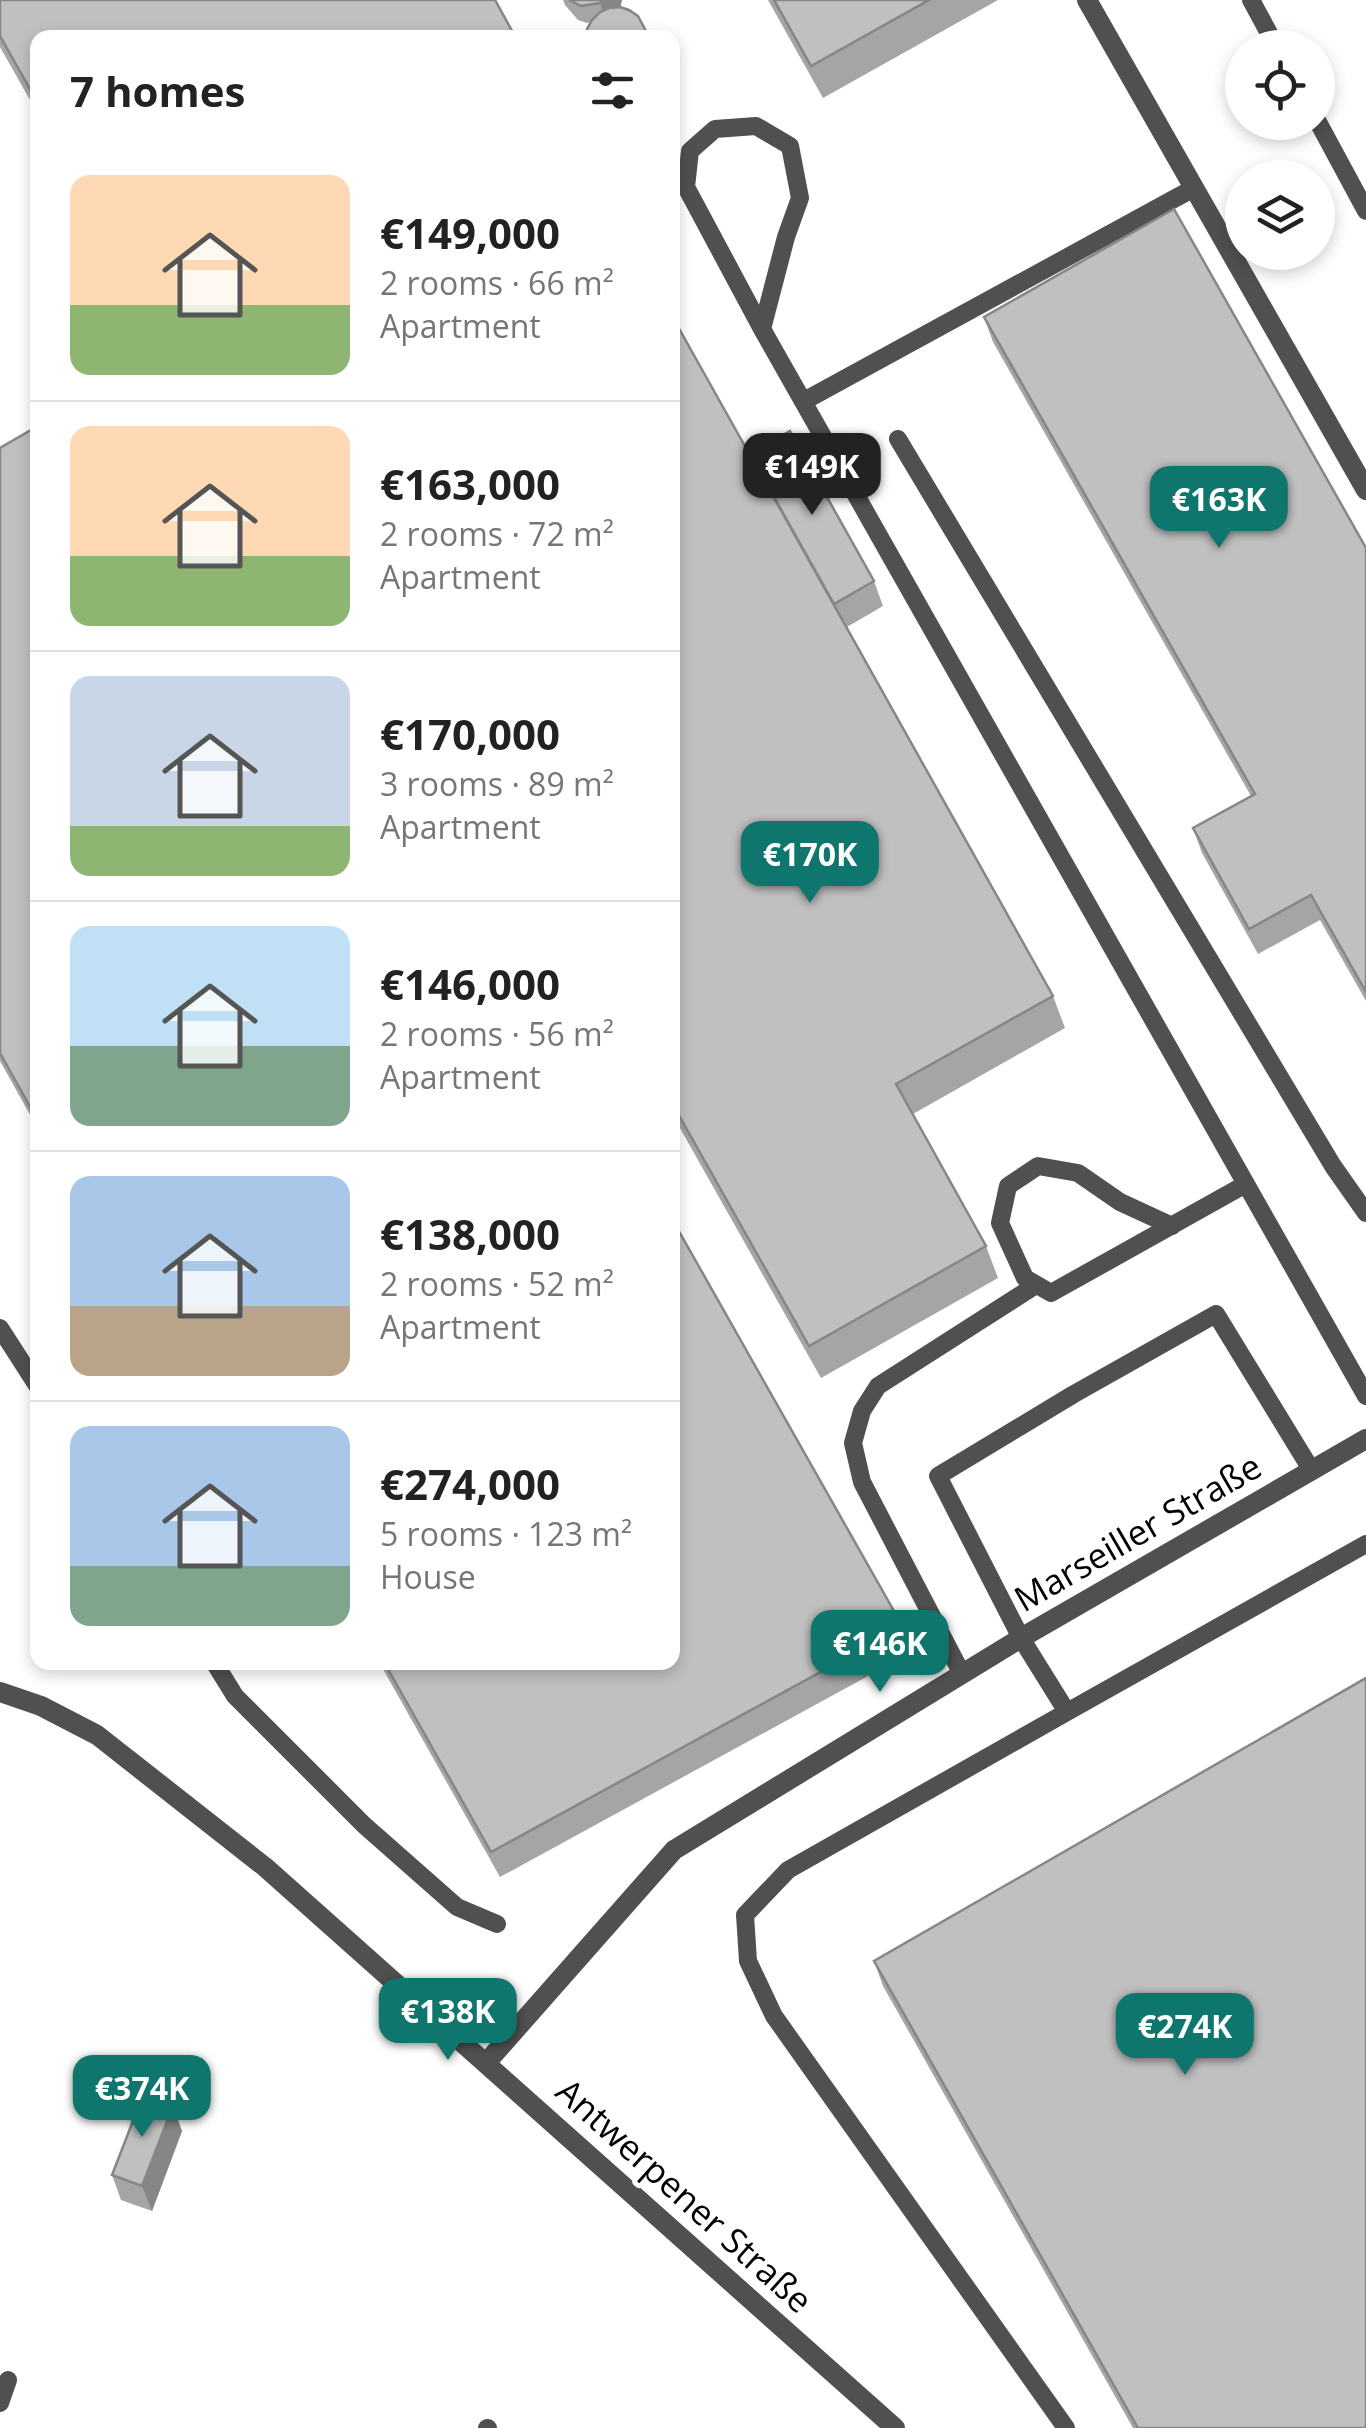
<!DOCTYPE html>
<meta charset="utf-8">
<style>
body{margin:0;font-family:"Open Sans",sans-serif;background:#f6f6f6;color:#222;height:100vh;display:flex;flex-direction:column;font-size:38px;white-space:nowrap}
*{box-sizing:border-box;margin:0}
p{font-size:32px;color:#767676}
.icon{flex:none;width:55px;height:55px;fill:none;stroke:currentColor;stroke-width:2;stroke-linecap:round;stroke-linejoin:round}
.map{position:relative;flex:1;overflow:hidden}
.side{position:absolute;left:30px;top:30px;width:650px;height:1640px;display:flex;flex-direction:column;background:#fff;border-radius:20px;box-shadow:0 5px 15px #0003}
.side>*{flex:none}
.controls{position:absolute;left:1225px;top:30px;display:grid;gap:20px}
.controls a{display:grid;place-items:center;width:110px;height:110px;border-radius:50%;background:#fff;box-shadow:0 5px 15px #0003;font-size:50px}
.price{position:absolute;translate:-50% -85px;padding:0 22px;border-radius:20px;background:#0f766e;color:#fff;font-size:32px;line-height:65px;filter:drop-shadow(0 2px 5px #0008)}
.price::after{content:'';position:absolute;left:50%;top:60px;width:30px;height:22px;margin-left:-15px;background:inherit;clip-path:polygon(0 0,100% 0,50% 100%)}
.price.selected{background:#222;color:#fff}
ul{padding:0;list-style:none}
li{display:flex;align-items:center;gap:30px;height:250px;padding:0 40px}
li+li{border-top:2px solid #e0e0e0}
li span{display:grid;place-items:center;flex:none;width:280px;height:200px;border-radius:20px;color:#555}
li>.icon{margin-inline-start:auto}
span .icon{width:120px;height:120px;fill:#fffc;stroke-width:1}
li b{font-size:42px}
h2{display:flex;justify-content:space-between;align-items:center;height:120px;padding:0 40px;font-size:42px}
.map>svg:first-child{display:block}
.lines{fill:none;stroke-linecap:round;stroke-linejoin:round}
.lane{stroke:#505050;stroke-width:18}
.street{stroke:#505050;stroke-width:20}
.wall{fill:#a5a5a5}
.shaded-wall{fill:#868686}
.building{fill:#c0c0c0;stroke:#868686;stroke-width:2.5}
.labels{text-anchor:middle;stroke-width:10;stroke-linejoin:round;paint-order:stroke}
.street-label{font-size:35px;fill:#000;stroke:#fff}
</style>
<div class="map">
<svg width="1366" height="2428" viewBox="0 0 1366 2428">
<rect width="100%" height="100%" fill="#fff"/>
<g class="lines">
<path class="lane" d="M1251,0L1277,48
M1318,122L1366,211
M762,329L786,237L800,198L790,146L756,126L715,129L690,151L686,187L762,329L1366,1396
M804,401L1194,188
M898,439L1333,1166L1366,1213
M1172,1226L1120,1202L1078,1173L1038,1166L1008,1186L1000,1223L1025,1278L1051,1293L1246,1184
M0,1328L38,1387
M1312,1471L1216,1314L1074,1394L938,1476L1021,1638L1067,1712L1366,1544
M214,1662L235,1696L364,1825L457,1907L497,1924
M962,1674L862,1482L853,1443L862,1411L878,1386L1036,1285
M0,2403L8,2380
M487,2428H488
M1066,2428L774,2016L748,1961L745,1915L788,1870L1067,1712"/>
<path class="street" d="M1087,0L1366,490
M0,1692L41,1706L97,1735L265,1867L895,2428
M486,2063L674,1850L1021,1638L1366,1439"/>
</g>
<path class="wall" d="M0,0L38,38V114L0,47Z
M563,0H622L620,7L647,33L649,38H588L591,22L587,23L578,20L565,5Z
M768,0H998L823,98Z
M672,316L750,454L874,581L883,606L847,627L1053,996L1065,1028L913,1114L986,1246L998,1278L821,1378L672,1114Z
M984,317L1366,548V1001L1320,920L1258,954L1202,853L1193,828L1251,796L993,342Z
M38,426V1129L0,1061V448Z
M903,1627L912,1652L500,1877L379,1662H672Z
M874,1961L1366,2428H1133L883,1986Z
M182,2131L152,2211L121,2200L112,2175Z"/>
<path class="shaded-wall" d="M603,0H622L620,8L606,20L600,3Z
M173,2106L182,2131L152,2211L142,2186Z"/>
<path class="building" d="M0,0H495L516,38H38V103L0,36Z
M569,0H603L600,3L581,6Z
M774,0H929L811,66Z
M620,7L629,10L638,16L647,33L646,38H588L587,29L592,20L600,12L609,8Z
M1174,209L1366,548V992L1311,895L1249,929L1193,828L1255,794L984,317Z
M672,316L1053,996L896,1084L986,1246L809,1346L672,1103Z
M38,426V1121L0,1053V448Z
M790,431L874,581L834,604L750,454Z
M672,1219L903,1627L491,1852L384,1662H672Z
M1366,1678V2428H1138L874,1961Z
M143,2095L173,2106L142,2186L112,2175Z"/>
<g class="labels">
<g class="street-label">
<text transform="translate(1138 1533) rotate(-30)" y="12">Marseiller Straße</text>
<text transform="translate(684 2196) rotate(42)" y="12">Antwerpener Straße</text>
</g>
</g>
</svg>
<div class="controls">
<a><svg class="icon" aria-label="locate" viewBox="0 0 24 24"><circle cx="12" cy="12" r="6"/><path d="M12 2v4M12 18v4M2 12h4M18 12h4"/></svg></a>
<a><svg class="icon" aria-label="layers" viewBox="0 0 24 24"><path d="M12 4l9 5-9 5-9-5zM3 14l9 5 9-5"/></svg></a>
</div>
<b class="price selected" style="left:812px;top:518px">€149K</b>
<b class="price" style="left:1219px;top:551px">€163K</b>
<b class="price" style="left:810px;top:906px">€170K</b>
<b class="price" style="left:880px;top:1695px">€146K</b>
<b class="price" style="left:448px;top:2063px">€138K</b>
<b class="price" style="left:1185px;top:2078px">€274K</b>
<b class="price" style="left:142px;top:2140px">€374K</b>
<section class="side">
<h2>7 homes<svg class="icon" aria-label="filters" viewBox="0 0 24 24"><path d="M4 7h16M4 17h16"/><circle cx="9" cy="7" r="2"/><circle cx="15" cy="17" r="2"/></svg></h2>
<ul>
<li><span style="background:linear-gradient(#ffd9b3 65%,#8fb573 0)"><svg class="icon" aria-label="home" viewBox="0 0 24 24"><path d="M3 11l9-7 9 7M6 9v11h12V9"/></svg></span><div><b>€149,000</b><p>2 rooms · 66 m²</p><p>Apartment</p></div></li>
<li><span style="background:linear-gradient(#ffd9b3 65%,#8fb573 0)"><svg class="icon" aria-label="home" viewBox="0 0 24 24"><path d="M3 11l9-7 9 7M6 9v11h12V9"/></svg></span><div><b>€163,000</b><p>2 rooms · 72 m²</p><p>Apartment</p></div></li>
<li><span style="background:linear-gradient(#c9d6e8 75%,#8fb573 0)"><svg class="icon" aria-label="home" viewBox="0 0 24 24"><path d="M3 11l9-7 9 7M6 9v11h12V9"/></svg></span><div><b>€170,000</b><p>3 rooms · 89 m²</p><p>Apartment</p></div></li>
<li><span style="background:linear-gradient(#bfe0f5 60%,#7fa58c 0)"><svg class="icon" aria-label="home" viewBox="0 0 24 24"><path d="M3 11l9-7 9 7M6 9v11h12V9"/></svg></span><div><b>€146,000</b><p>2 rooms · 56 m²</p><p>Apartment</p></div></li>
<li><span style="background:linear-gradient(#a9c7e8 65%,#b9a48a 0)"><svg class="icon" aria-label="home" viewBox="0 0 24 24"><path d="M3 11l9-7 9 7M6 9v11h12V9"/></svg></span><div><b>€138,000</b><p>2 rooms · 52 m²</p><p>Apartment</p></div></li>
<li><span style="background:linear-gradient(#a9c7e8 70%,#7fa58c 0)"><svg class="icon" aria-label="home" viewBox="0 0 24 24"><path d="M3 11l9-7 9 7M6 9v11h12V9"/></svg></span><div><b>€274,000</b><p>5 rooms · 123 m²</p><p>House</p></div></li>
</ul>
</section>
</div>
